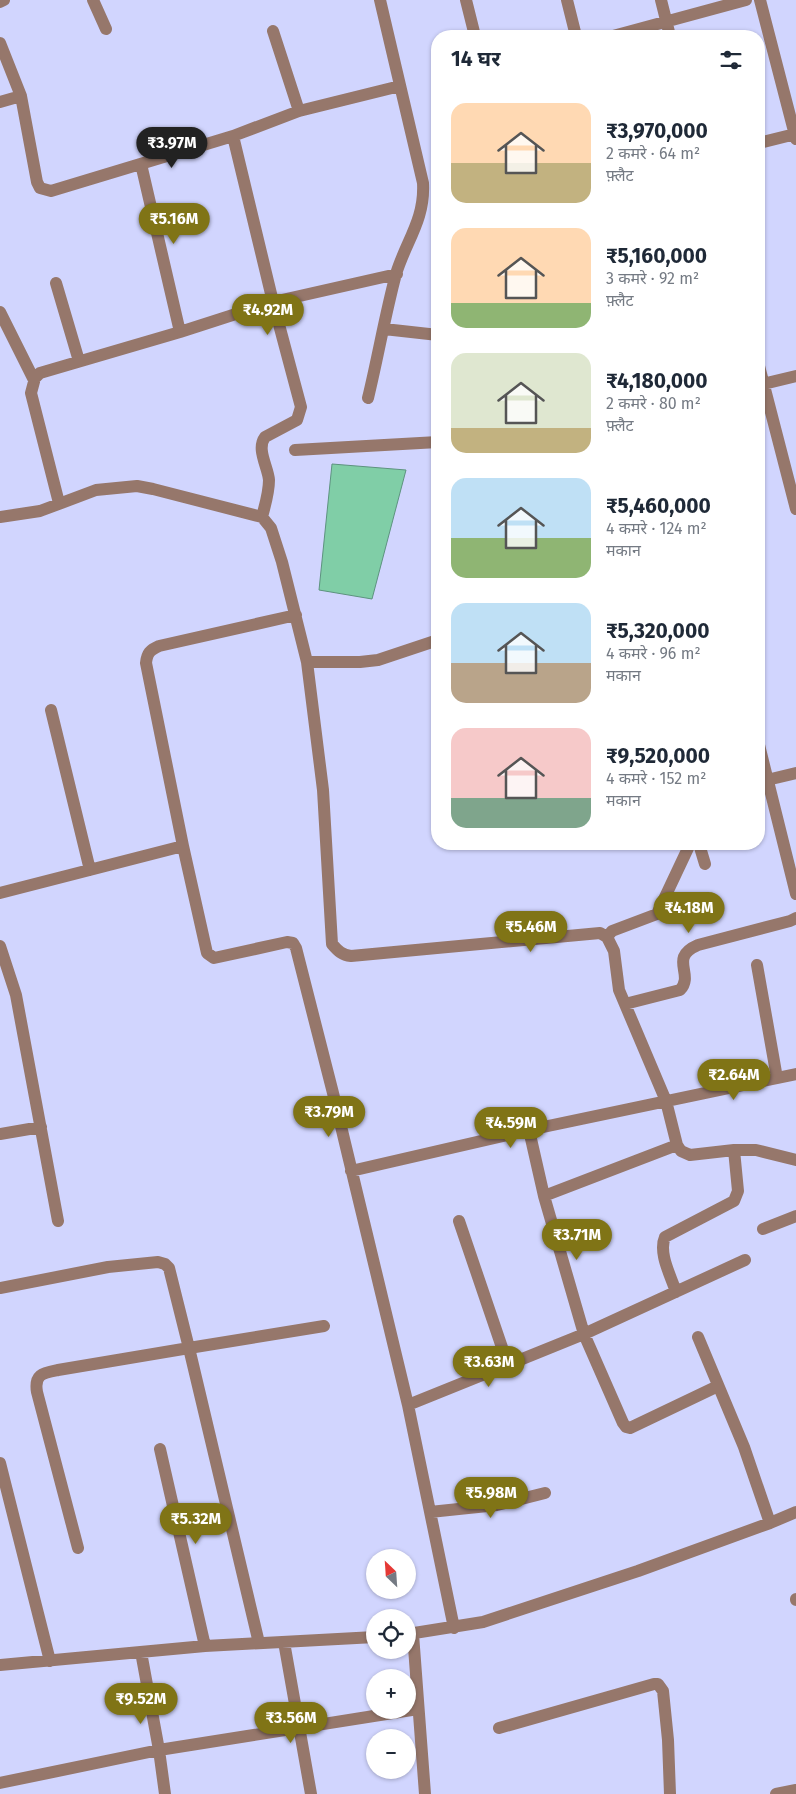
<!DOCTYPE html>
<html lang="hi">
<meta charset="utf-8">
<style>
body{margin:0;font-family:"Fira Sans","Noto Sans Devanagari",sans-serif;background:#f2f2f3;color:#1f2937;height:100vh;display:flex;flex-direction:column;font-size:19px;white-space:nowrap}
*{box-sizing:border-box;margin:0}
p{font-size:16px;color:#747a83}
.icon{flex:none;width:28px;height:28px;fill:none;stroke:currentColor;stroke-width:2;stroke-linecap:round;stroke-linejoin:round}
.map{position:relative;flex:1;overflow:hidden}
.details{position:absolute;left:431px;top:30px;width:334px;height:820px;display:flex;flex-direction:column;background:#fff;border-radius:20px;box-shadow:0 1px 4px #0004}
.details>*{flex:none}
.needle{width:32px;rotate:335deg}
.controls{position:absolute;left:366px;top:1549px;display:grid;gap:10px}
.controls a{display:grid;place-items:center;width:50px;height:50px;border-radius:50%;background:#fff;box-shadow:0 1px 4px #0004;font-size:25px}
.price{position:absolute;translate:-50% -42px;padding:0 11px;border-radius:18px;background:#807416;color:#fff;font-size:16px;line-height:32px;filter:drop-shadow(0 1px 2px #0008)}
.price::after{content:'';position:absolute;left:50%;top:30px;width:15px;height:11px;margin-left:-8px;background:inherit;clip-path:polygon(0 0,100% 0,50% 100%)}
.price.on{background:#222;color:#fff}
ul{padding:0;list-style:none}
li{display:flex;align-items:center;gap:15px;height:125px;padding:0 20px}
li span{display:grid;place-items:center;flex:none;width:140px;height:100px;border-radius:15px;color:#555}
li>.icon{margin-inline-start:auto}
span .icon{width:60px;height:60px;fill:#fffc;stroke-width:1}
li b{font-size:21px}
h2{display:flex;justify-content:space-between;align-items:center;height:60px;padding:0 20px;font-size:21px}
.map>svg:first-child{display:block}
.water{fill:#80cea7;stroke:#5d937f}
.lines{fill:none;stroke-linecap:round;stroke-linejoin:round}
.street{stroke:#96776b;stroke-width:12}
</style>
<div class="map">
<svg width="796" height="1794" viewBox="0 0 796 1794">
<rect width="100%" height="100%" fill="#d1d5fe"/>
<path class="water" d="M332,464L406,470L372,599L319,590Z"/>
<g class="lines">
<path class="street" d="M93,0L106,29
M466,0L475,36
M567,0L576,36
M661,0L670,36
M760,0L796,139
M0,2L4,0
M273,31L299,111
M613,36L746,0
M0,43L21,96
M0,102L21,96L37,182L40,188L51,191L233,136L299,111L400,86
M233,136L273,302L301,407L297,420L265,437C256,449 268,467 269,480C269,493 265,505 262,517
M759,143L795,134
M141,164L180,332
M56,283L79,361
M0,312L34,380
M384,329L438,335
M759,366L796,509
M759,385L796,376
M368,398C378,357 385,315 396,274C406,241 425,220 423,183L380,0
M295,450L438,442
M59,503L31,393L35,378L40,373L180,332L273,302L397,274
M0,517L40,511L96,490L137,486L153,489L262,517L271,528L282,562L307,662L323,790L332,944C338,951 342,955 351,956L600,933L607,937L614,951L619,990L666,1101L677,1145L681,1151L690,1155L734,1150H756L796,1160
M296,615L159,646C150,650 147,653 146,663L183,846L207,953L214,958L287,942L293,943L296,948L333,1093L408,1405
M307,662H360L378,660L438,640
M51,710L90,870
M759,745L796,894
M767,780L796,773
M699,844L705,864
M0,893L183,846
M607,937L612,931L657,914L690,844
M0,946L16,995L58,1221
M757,965L777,1078
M625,1004L680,990C695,974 668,958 698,945L790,921L796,918
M529,1130L544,1196L584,1334L623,1423L626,1427L630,1428L718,1386
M0,1134L41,1127
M351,1171L529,1130L796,1074
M544,1196L677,1145
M459,1221L508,1365
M763,1229L796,1216
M0,1288L108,1267L158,1262L165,1264L169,1268L189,1348L324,1326
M676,1292C671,1276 658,1253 665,1237L734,1201L738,1191L734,1150
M698,1337L744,1447L770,1523
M160,1449L205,1646
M0,1463L50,1661
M430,1512L497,1505L545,1493
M78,1548L37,1392C34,1374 43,1373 58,1370L189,1348L259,1643
M796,1599V1600
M454,1628L408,1405L584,1334L745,1260
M408,1634L483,1622L638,1571L770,1523L796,1512
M413,1634L425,1794
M284,1642L311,1794
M141,1652L159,1750L165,1794
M0,1665L205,1646L375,1637
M499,1728L654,1684H658L663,1691L668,1740L670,1794
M0,1783L159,1750L418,1709
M776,1794L796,1790"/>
</g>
</svg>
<div class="controls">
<a><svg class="needle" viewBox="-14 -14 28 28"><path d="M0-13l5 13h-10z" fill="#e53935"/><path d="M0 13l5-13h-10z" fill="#747a83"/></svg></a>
<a><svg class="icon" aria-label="locate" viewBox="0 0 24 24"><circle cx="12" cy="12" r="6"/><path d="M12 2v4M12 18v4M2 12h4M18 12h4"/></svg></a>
<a>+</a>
<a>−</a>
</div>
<b class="price on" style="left:172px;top:169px">₹3.97M</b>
<b class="price" style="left:174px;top:245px">₹5.16M</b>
<b class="price" style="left:268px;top:336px">₹4.92M</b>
<b class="price" style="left:689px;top:934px">₹4.18M</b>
<b class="price" style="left:531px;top:953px">₹5.46M</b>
<b class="price" style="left:734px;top:1101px">₹2.64M</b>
<b class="price" style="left:329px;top:1138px">₹3.79M</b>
<b class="price" style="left:511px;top:1149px">₹4.59M</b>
<b class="price" style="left:577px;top:1261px">₹3.71M</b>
<b class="price" style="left:489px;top:1388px">₹3.63M</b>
<b class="price" style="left:491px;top:1519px">₹5.98M</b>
<b class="price" style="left:196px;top:1545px">₹5.32M</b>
<b class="price" style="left:141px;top:1725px">₹9.52M</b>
<b class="price" style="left:291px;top:1744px">₹3.56M</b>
<section class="details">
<h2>14 घर<svg class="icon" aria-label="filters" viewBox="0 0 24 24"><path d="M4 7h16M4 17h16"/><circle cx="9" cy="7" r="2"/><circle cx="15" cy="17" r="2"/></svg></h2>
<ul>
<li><span style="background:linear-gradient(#ffd9b3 60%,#c2b280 0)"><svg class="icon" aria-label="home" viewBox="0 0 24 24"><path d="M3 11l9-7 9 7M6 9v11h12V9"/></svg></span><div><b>₹3,970,000</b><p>2 कमरे · 64 m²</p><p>फ़्लैट</p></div></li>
<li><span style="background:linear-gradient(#ffd9b3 75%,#8fb573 0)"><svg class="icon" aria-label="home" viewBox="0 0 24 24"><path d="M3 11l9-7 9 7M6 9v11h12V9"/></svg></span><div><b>₹5,160,000</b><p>3 कमरे · 92 m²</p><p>फ़्लैट</p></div></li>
<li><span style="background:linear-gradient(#dfe7d0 75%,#c2b280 0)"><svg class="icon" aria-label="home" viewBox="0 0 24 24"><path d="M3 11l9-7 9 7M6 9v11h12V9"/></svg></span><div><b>₹4,180,000</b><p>2 कमरे · 80 m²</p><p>फ़्लैट</p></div></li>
<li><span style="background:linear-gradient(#bfe0f5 60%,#8fb573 0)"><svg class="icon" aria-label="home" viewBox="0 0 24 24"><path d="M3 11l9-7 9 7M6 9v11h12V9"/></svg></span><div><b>₹5,460,000</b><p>4 कमरे · 124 m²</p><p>मकान</p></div></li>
<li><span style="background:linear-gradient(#bfe0f5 60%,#b9a48a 0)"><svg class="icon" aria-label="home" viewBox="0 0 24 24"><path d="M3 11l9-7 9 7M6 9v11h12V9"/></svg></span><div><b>₹5,320,000</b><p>4 कमरे · 96 m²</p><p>मकान</p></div></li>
<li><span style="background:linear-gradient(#f6c9c9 70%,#7fa58c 0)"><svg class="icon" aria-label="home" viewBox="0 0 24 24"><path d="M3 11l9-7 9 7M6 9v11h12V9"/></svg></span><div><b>₹9,520,000</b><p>4 कमरे · 152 m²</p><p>मकान</p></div></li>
</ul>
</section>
</div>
